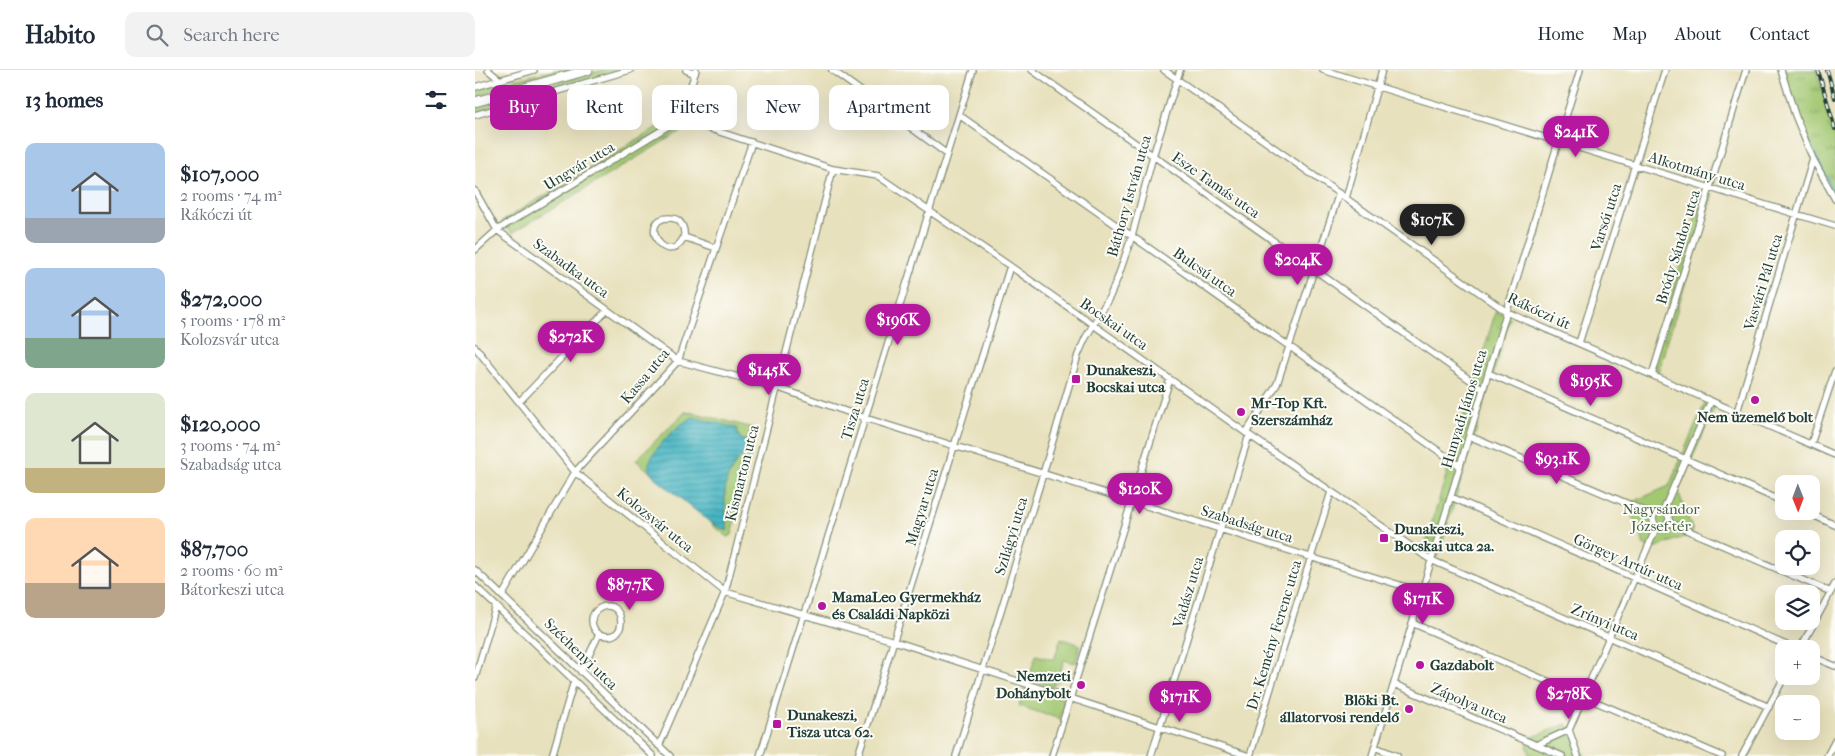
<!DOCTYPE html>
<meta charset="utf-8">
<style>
body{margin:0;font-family:"IM FELL French Canon",serif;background:#f2f2f3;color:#1f2937;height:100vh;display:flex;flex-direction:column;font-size:19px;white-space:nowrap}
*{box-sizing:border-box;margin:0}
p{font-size:16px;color:#747a83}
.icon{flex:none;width:28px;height:28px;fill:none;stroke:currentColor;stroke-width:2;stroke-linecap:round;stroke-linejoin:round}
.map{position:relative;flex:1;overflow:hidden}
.sheet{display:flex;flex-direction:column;background:#fff;width:475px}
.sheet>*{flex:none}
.hud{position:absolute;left:15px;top:15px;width:475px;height:45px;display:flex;gap:10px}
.needle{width:32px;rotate:179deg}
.controls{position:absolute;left:1300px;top:405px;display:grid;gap:10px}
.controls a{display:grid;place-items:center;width:45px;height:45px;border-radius:10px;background:#fff;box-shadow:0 5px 20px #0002;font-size:25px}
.price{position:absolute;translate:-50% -42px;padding:0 11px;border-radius:18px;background:#b5179e;color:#fff;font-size:16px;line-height:32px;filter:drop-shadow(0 1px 2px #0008)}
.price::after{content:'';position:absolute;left:50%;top:30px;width:15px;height:11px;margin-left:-8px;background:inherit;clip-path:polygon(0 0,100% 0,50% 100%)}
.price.selected{background:#222;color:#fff}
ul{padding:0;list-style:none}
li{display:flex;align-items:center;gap:15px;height:125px;padding:0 25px}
li span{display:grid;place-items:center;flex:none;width:140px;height:100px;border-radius:10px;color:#555}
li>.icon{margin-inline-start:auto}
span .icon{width:60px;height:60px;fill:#fffc;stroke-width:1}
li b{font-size:21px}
h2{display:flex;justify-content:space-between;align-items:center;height:60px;padding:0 25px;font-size:21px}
.pill{padding:0 18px;border-radius:10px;background:#fff;box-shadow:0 5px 20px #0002;font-size:18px;line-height:45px}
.pill.selected{background:#b5179e;color:#fff}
header{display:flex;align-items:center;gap:30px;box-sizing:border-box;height:70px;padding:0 25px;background:#fff;border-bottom:1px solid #e0e1e3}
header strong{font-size:24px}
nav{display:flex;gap:28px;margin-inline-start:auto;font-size:18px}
.search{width:350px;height:45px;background:#f2f2f3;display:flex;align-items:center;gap:12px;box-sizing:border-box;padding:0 18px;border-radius:10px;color:#747a83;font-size:19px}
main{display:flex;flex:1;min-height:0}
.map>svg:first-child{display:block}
.grass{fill:url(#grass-tufts);stroke:#618253}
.green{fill:#a3c872;stroke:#618253}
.water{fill:url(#water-rules);stroke:#33797b}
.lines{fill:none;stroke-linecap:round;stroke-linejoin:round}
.stream{stroke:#47b5c2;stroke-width:2}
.street-casing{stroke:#848f78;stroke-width:8}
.secondary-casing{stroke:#848f78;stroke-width:11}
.street{stroke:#fff;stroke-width:5.5}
.secondary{stroke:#fff;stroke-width:9}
.rail-casing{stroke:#1f3d34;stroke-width:4}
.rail{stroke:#fdfcf7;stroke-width:2;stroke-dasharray:5.5;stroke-linecap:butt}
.poi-dot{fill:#b5179e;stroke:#fdfcf7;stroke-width:2}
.labels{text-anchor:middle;stroke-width:4;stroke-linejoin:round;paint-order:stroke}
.street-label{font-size:15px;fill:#1f3d34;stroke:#fdfcf7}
.poi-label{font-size:15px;font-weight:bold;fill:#1f3d34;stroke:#fdfcf7;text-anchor:start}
.park-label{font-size:15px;fill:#406044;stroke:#fdfcf7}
</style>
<header>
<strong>Habito</strong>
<div class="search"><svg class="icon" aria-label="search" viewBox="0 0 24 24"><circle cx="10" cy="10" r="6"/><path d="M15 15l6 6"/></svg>Search here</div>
<nav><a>Home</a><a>Map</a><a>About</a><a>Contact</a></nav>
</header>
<main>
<section class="sheet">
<h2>13 homes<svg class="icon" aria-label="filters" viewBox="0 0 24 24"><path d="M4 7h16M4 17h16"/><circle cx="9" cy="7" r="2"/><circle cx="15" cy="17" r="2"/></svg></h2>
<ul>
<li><span style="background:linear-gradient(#a9c7e8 75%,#9aa5b1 0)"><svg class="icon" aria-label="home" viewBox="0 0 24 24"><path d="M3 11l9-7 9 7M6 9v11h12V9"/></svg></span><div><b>$107,000</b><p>2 rooms · 74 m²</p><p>Rákóczi út</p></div></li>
<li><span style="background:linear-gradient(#a9c7e8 70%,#7fa58c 0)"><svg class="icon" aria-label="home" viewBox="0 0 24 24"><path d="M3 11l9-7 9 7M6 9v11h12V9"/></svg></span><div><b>$272,000</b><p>5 rooms · 178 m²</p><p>Kolozsvár utca</p></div></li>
<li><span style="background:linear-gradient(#dfe7d0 75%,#c2b280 0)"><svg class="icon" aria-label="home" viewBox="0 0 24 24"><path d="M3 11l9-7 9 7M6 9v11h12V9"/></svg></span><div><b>$120,000</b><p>3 rooms · 74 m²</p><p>Szabadság utca</p></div></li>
<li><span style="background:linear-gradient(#ffd9b3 65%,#b9a48a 0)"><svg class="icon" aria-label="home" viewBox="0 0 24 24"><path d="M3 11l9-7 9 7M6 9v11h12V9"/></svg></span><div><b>$87,700</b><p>2 rooms · 60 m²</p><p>Bátorkeszi utca</p></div></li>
</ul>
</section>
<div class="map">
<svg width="1360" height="686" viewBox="0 0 1360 686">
<defs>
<pattern id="grass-tufts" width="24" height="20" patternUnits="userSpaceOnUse" patternTransform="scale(1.25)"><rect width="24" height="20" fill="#a3c872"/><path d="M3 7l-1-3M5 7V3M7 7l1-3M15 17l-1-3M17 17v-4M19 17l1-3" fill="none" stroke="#84a45e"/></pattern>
<pattern id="water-rules" width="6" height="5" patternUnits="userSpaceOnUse" patternTransform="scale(1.25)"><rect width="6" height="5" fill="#47b5c2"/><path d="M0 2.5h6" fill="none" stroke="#3b949e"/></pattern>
</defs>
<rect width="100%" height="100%" fill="#fdfcf7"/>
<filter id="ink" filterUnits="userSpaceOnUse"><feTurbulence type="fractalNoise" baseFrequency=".02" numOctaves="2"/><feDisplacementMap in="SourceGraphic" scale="10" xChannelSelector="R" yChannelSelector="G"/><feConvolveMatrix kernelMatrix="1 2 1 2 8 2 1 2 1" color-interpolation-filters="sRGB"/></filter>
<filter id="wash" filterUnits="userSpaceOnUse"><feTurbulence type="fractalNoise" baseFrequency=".0096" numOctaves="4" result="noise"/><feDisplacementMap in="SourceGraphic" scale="20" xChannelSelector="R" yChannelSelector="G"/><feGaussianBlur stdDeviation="1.12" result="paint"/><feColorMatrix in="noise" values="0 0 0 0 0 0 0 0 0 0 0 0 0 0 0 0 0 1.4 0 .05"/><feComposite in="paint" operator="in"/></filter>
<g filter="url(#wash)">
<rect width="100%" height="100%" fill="#e8e1bd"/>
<path class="grass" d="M81,0H98L0,27V19Z
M127,0H146L0,43V35Z
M1307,0H1341L1360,64V126L1321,44Z
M1228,121L1238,124L1183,302L1175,296Z
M1021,240L1035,248L963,487L949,479Z"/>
<path class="green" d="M198,48L209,59L37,163L27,151Z
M1230,333L1240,337L1203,421L1218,461L1217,464L1174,480L1169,475L1154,436L1155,433L1194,416Z
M210,342L224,344L278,358L275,360L272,371L266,369L262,363L173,396L178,405L161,390Z
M274,376L277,379L257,465L253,467L237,455L238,454L252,460C252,445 248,428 251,413C254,400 266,387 274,376Z
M586,568L605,575L600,593L589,590L582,612L580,611L578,617L554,608L561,585L579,590Z
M550,617L587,628L589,634L585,649L544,636Z
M1091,654L1099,661L1110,686H1055L1052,675L1058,667Z"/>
<path class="water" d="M218,347L262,358V363L266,369L272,371L274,376C266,387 254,400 251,413C248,429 252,445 252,461L236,453L180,408L173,396C178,379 202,354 218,347Z"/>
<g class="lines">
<path class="stream" d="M1335,75L1360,123"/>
</g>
</g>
<g filter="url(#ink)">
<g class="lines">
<defs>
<path id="street" d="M13,0L25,10
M211,0L220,4
M357,0L472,84
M557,0L1008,319
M689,0L1032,242L1360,385
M848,0L1360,156
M1306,0L1320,45L1338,89L1360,129
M0,17L59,0
M0,45L155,0
M484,45L985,396
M205,49L358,99L403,106L535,196L774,365L956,490L1294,637
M0,121L22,160L203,291L301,317L390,348L947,522
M871,128L907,0
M209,167C191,202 161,147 195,148C206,148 210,158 209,167L241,178
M0,180L22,160L205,49L221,0
M1104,273L1190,0
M0,277L100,402L250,522L419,571L774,686
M1013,303L1309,432
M1177,305L1271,0
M44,332L132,240
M1262,342L1338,89
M771,363L802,314L864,123
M994,366L1179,445
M1336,374L1360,301
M976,427L1320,579
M1188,441L1236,331
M1329,441L1360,455
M1178 449a8 8 0 1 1 16 0a8 8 0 1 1-16 0Z
M1193,452L1356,522
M0,500L195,686
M0,516L178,686
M27,526L100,402L203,291L277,72
M937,553L1247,686
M1325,579L1360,514
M1336,586L1360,596
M106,602L124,564C156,576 150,526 125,538C114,544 115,557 124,564
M0,608L21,536
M919,614L1087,686
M1094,660L1182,456
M1061,675L1094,660L1103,686
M184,676L250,522L358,99
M900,677L922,686
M77,686L99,611
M285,686L498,0
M383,686L535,196
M481,686L568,404L603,285L610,269L635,226L643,207L657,166L678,86L705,0
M577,686L695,309
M676,686L774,365
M775,686L856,422
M897,686L1105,0
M1267,686L1310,606
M1352,686L1360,671"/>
<path id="secondary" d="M0,32L113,0"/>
</defs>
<use href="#street" class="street-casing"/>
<use href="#secondary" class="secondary-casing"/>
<use href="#street" class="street"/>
<use href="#secondary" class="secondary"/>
<defs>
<path id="rail" d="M1343,0L1360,59
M1352,0L1360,28"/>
</defs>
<use href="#rail" class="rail-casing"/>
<use href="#rail" class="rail"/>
</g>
</g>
<g class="poi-dot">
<rect x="596" y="304" width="10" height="10" rx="2.5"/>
<circle cx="1280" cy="330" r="5"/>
<circle cx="766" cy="342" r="5"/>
<rect x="904" y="463" width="10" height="10" rx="2.5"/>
<circle cx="347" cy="536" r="5"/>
<circle cx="945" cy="595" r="5"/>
<circle cx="606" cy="615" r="5"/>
<circle cx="934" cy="639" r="5"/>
<rect x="297" y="649" width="10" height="10" rx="2.5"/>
</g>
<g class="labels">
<g class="street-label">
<text transform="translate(104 96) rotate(-31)" y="5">Ungvár utca</text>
<text transform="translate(1222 101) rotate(17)" y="5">Alkotmány utca</text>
<text transform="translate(741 115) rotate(35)" y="5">Esze Tamás utca</text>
<text transform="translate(654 126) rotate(-74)" y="5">Báthory István utca</text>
<text transform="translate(1131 147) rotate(-72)" y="5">Varsói utca</text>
<text transform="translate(1203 177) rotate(-73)" y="5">Bródy Sándor utca</text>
<text transform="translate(96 198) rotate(36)" y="5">Szabadka utca</text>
<text transform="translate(730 202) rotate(35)" y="5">Bulcsú utca</text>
<text transform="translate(1288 212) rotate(-73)" y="5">Vasvári Pál utca</text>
<text transform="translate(1064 241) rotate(25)" y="5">Rákóczi út</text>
<text transform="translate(639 254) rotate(35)" y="5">Bocskai utca</text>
<text transform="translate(170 306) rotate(-50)" y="5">Kassa utca</text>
<text transform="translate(380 339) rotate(-73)" y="5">Tisza utca</text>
<text transform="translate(989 339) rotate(-73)" y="5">Hunyadi János utca</text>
<text transform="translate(267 403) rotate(-76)" y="5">Kismarton utca</text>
<text transform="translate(447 437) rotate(-73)" y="5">Magyar utca</text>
<text transform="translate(180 450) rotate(39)" y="5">Kolozsvár utca</text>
<text transform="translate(772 454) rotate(17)" y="5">Szabadság utca</text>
<text transform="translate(536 466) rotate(-73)" y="5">Szilágyi utca</text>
<text transform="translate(1153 492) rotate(24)" y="5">Görgey Artúr utca</text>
<text transform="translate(713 522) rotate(-73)" y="5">Vadász utca</text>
<text transform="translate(1130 552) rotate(23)" y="5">Zrínyi utca</text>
<text transform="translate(799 565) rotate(-73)" y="5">Dr. Kemény Ferenc utca</text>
<text transform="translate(106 584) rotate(44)" y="5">Széchenyi utca</text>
<text transform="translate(994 633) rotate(23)" y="5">Zápolya utca</text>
</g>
<g class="poi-label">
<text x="611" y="305">Dunakeszi,<tspan x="611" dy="17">Bocskai utca</tspan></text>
<text x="776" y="338">Mr-Top Kft.<tspan x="776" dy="17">Szerszámház</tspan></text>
<text x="1280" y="352" text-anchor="middle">Nem üzemelő bolt</text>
<text x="919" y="464">Dunakeszi,<tspan x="919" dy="17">Bocskai utca 2a.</tspan></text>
<text x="357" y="532">MamaLeo Gyermekház<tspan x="357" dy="17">és Családi Napközi</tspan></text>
<text x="955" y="600">Gazdabolt</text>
<text x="596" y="611" text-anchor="end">Nemzeti<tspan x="596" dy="17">Dohánybolt</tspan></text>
<text x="924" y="635" text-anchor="end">Blöki Bt.<tspan x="924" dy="17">állatorvosi rendelő</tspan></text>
<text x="312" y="650">Dunakeszi,<tspan x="312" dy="17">Tisza utca 62.</tspan></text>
</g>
<g class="park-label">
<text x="1186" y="444">Nagysándor<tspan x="1186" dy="17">József tér</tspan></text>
</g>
</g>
</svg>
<div class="controls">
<a><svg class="needle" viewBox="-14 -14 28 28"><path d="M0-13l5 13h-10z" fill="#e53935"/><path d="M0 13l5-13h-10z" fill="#747a83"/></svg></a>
<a><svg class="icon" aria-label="locate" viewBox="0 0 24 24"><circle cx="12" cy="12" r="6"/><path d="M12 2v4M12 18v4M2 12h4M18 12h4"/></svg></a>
<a><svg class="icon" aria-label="layers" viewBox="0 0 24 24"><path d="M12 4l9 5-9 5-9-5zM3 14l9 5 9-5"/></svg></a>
<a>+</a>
<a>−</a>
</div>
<b class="price" style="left:1101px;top:88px">$241K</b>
<b class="price selected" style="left:957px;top:176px">$107K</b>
<b class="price" style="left:823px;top:216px">$204K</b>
<b class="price" style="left:423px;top:276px">$196K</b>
<b class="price" style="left:96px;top:293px">$272K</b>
<b class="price" style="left:294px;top:326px">$145K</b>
<b class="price" style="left:1116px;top:337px">$195K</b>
<b class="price" style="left:1082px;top:415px">$93.1K</b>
<b class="price" style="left:665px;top:445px">$120K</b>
<b class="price" style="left:155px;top:541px">$87.7K</b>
<b class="price" style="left:948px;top:555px">$171K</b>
<b class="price" style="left:1094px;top:650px">$278K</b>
<b class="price" style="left:705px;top:653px">$171K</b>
<div class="hud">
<a class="pill selected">Buy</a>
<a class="pill">Rent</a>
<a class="pill">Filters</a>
<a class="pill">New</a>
<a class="pill">Apartment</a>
</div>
</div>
</main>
